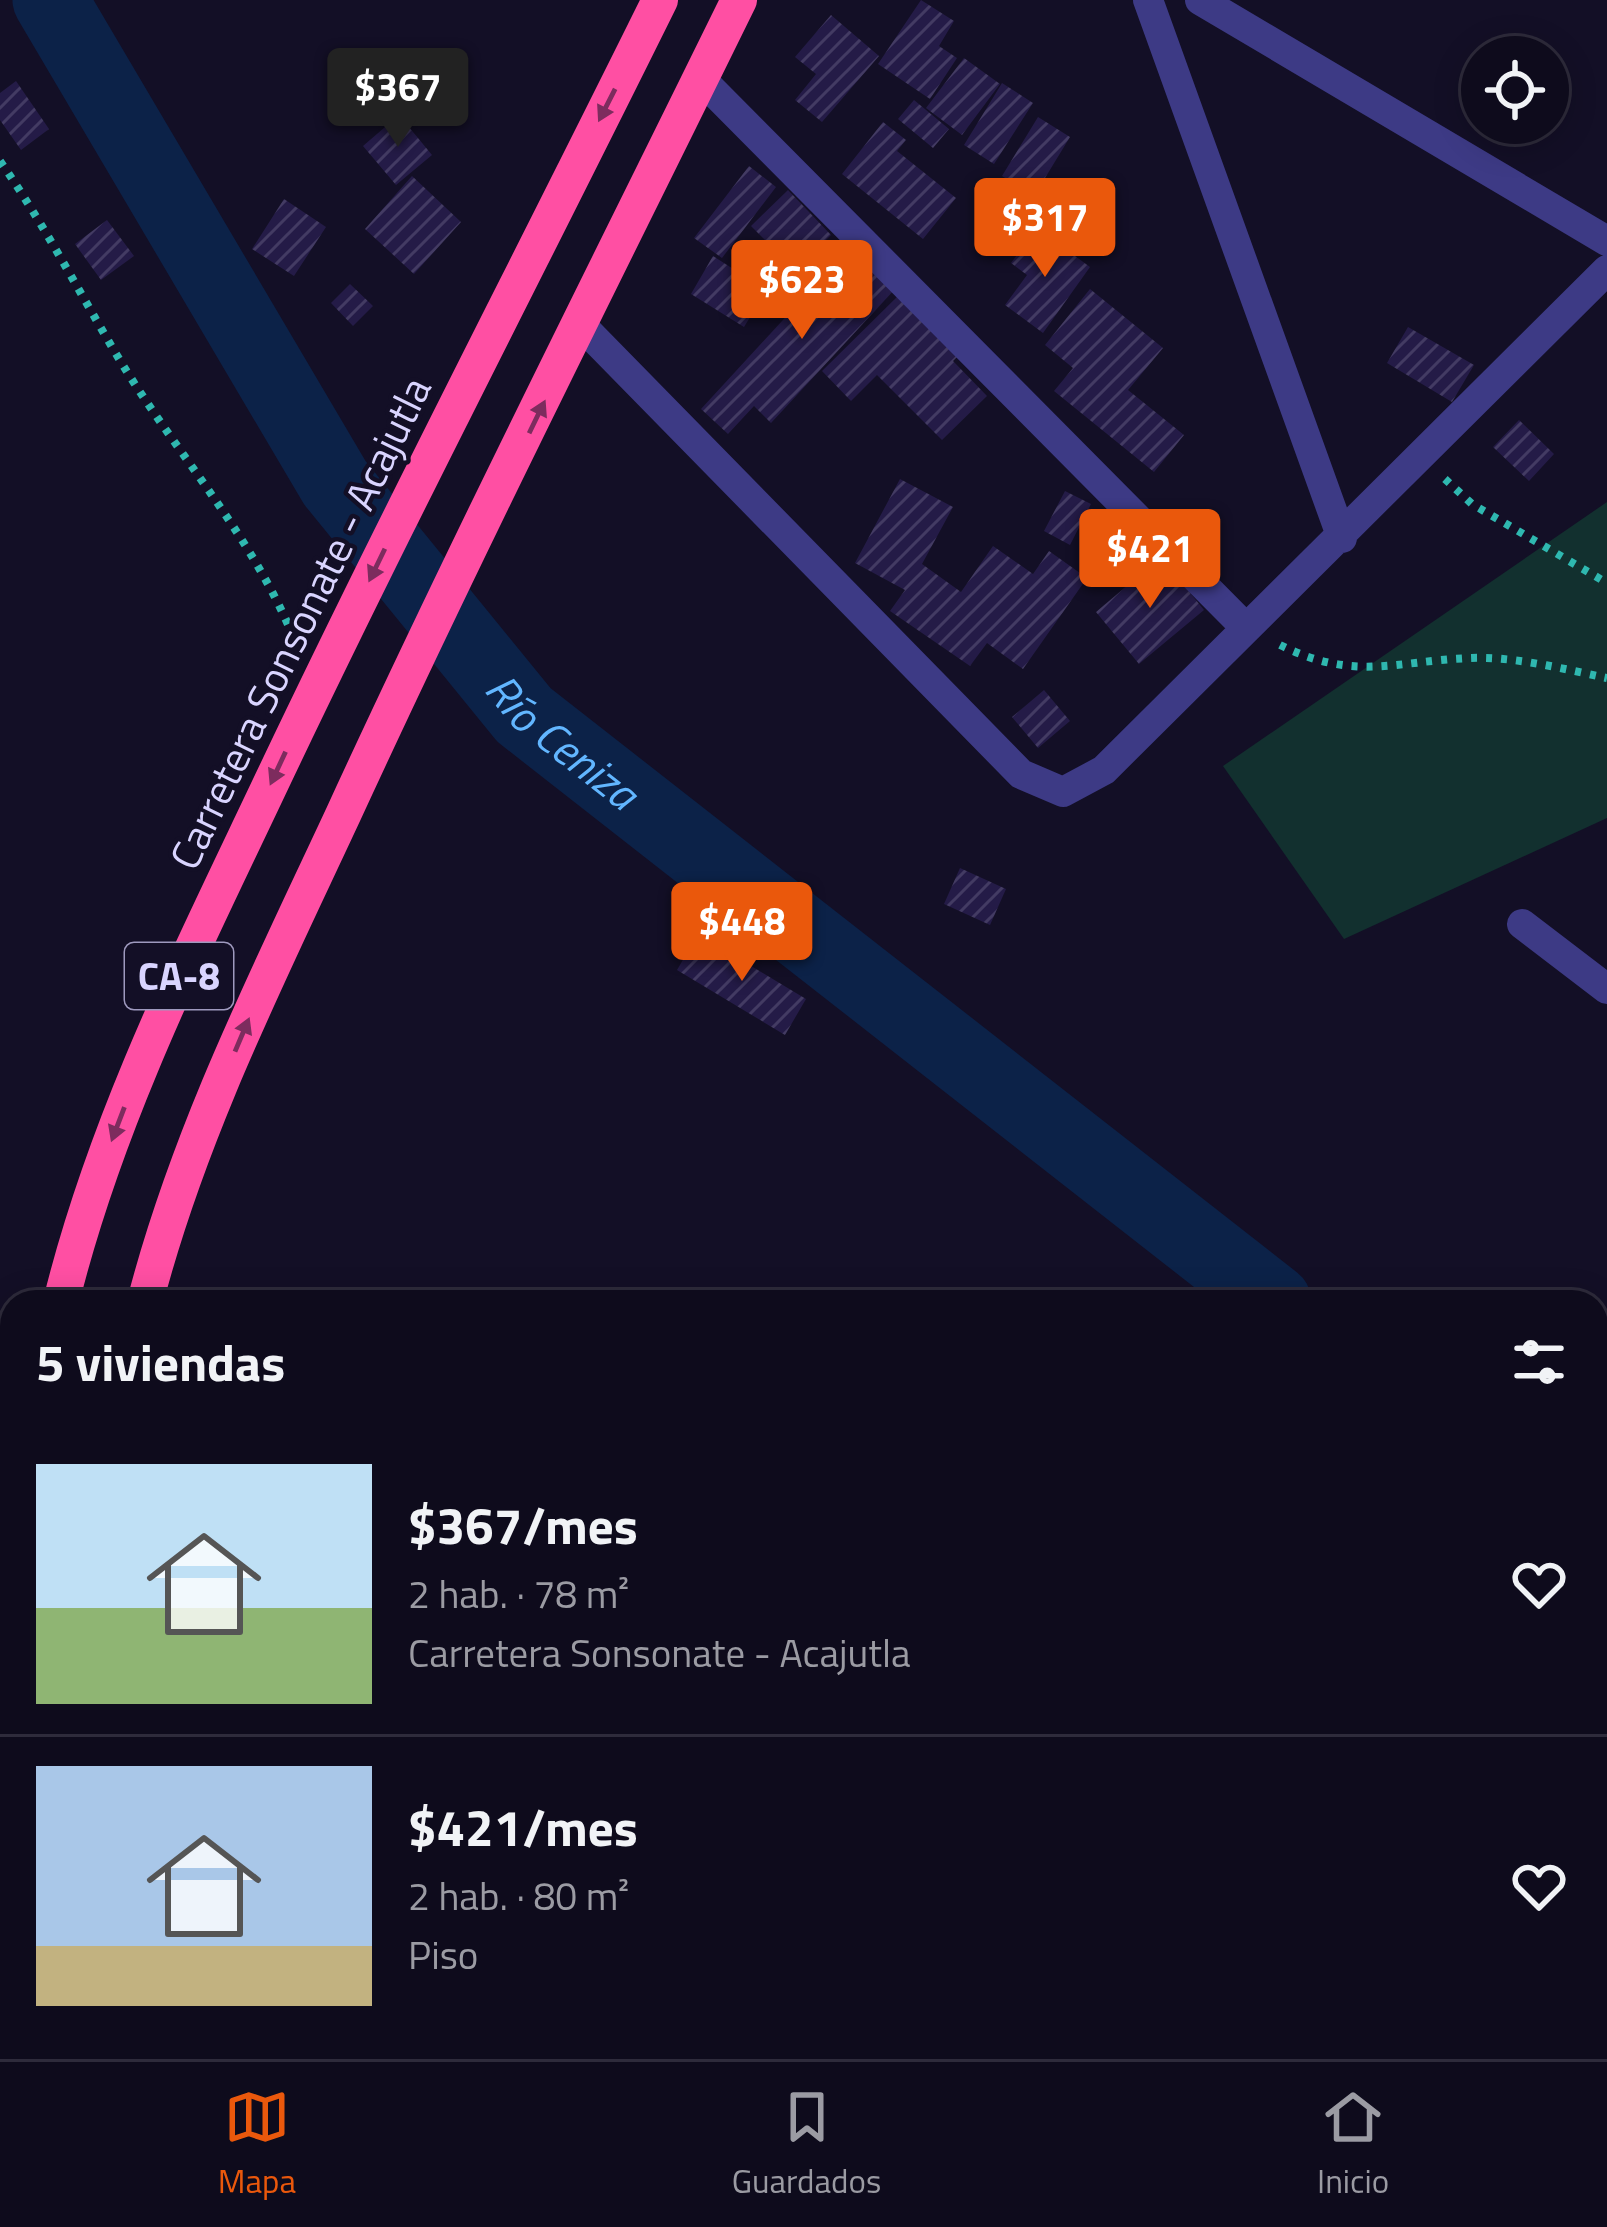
<!DOCTYPE html>
<html lang="es">
<meta charset="utf-8">
<style>
body{margin:0;font-family:"Titillium Web",sans-serif;background:#1c1929;color:#f1f3f6;height:100vh;display:flex;flex-direction:column;font-size:45px;white-space:nowrap}
*{box-sizing:border-box;margin:0}
p{font-size:39px;color:#9b9ba3}
.icon{flex:none;width:66px;height:66px;fill:none;stroke:currentColor;stroke-width:2;stroke-linecap:round;stroke-linejoin:round}
.map{position:relative;flex:1;overflow:hidden}
.side{position:absolute;left:0px;top:1290px;width:1608px;height:771px;display:flex;flex-direction:column;background:#0e0b1c;border-radius:36px 36px 0 0;box-shadow:0 6px 30px #0003,0 0 0 3px #2e2b3b}
.side>*{flex:none}
.fabs{position:absolute;left:1461px;top:36px;display:grid;gap:24px}
.fabs a{display:grid;place-items:center;width:108px;height:108px;border-radius:50%;background:#0e0b1c;box-shadow:0 6px 30px #0003,0 0 0 3px #2e2b3b;font-size:60px}
.price{position:absolute;translate:-50% -102px;padding:0 27px;border-radius:12px;background:#ea580c;color:#fff;font-size:39px;line-height:78px;filter:drop-shadow(0 3px 6px #0008)}
.price::after{content:'';position:absolute;left:50%;top:72px;width:36px;height:27px;margin-left:-18px;background:inherit;clip-path:polygon(0 0,100% 0,50% 100%)}
.price.on{background:#222;color:#fff}
ul{padding:0;list-style:none}
li{display:flex;align-items:center;gap:36px;height:300px;padding:0 36px}
li+li{border-top:3px solid #2e2b3b}
li span{display:grid;place-items:center;flex:none;width:336px;height:240px;border-radius:0px;color:#555}
li>.icon{margin-inline-start:auto}
span .icon{width:144px;height:144px;fill:#fffc;stroke-width:1}
li b{font-size:51px}
h2{display:flex;justify-content:space-between;align-items:center;height:144px;padding:0 36px;font-size:51px}
.tabs{display:flex;justify-content:space-around;align-items:center;height:168px;border-top:3px solid #2e2b3b;background:#0e0b1c;font-size:33px;color:#9b9ba3}
.tabs a{display:grid;justify-items:center;gap:6px}
.tabs .on{color:#ea580c}
.map>svg:first-child{display:block}
.garden{fill:#12302f}
.lines{fill:none;stroke-linecap:round;stroke-linejoin:round}
.river{stroke:#0c2248;stroke-width:75}
.building{fill:url(#building-hatch)}
.path{stroke:#2fb8b0;stroke-width:8;stroke-dasharray:6 9;stroke-linecap:butt}
.minor{stroke:#3d3a85;stroke-width:30}
.highway{stroke:#ff4fa3;stroke-width:36}
.oneway{fill:#7d2c5e}
.labels{text-anchor:middle;stroke-width:9;stroke-linejoin:round;paint-order:stroke}
.shield{fill:#130f26;stroke:#9e99be;stroke-width:3}
.shield-label{font-size:39px;font-weight:bold;fill:#d9d4ff}
.street-label{font-size:42px;fill:#d9d4ff;stroke:#130f26}
.water-label{font-size:45px;font-style:italic;fill:#62b6ff;stroke:#130f26}
</style>
<div class="map">
<svg width="1607" height="2059" viewBox="0 0 1607 2059">
<defs>
<pattern id="building-hatch" width="6" height="6" patternUnits="userSpaceOnUse" patternTransform="scale(3)"><rect width="6" height="6" fill="#241b47"/><path d="M-1 1l2-2M0 6l6-6M5 7l2-2" fill="none" stroke="#433b63"/></pattern>
</defs>
<rect width="100%" height="100%" fill="#130f26"/>
<path class="garden" d="M1607,502V818L1344,939L1223,766Z"/>
<g class="lines">
<g class="river">
<path id="s1" d="M50,0L335,483L524,715L1274,1302"/>
<path d="M1596,1550L1607,1574"/>
</g>
</g>
<path class="building" d="M921,0L954,21L939,46L957,58L930,99L878,64Z
M831,15L879,56L822,122L795,100L816,74L795,57Z
M964,58L1000,84L962,135L926,108Z
M16,81L49,129L21,150L0,120V93Z
M1002,83L1033,103L994,164L964,145Z
M914,100L949,129L933,148L898,119Z
M399,115L432,155L396,185L363,146Z
M1038,117L1070,137L1034,196L1002,176Z
M883,122L906,140L897,151L956,198L923,239L842,174Z
M749,166L776,187L722,258L694,238Z
M412,176L461,222L414,274L365,229Z
M788,190L831,235L795,270L751,226Z
M284,199L326,227L294,276L252,249Z
M107,220L134,256L101,280L75,244Z
M1037,228L1090,267L1043,333L1005,305L1027,275L1011,263Z
M755,244L784,262L744,327L691,294L713,256L738,272Z
M851,246L896,288L771,423L754,406L728,434L701,409Z
M350,284L373,306L353,326L331,303Z
M1090,289L1163,348L1128,390L1184,435L1154,472L1054,391L1073,368L1045,345Z
M902,292L962,352L953,361L987,396L942,440L877,375L851,401L822,371Z
M1408,327L1474,365L1452,402L1387,363Z
M1519,420L1554,454L1529,481L1493,447Z
M900,479L953,507L922,564L961,592L993,546L1033,574L1049,551L1087,578L1023,669L987,643L970,666L890,611L905,590L855,563Z
M1065,491L1091,504L1070,545L1044,531Z
M1161,557L1204,610L1139,664L1096,612Z
M1044,690L1070,721L1038,748L1012,717Z
M960,868L1006,889L990,925L944,904Z
M698,934L806,999L785,1035L677,970Z"/>
<g class="lines">
<path class="path" d="M0,161C46,227 82,298 124,367C181,459 254,539 295,641
M1445,479L1472,504L1607,583
M1280,645C1355,682 1395,661 1470,658C1513,656 1564,669 1607,678
M408,2049L415,2059
M1270,2059L1281,2049"/>
<path class="minor" d="M1148,0L1342,538
M1200,0L1607,241
M701,79L1246,628
M582,326L1021,774L1063,792L1104,770L1607,270
M1522,924L1607,989
M0,1473L12,1481"/>
<path class="highway" d="M61,1302C106,1119 192,950 272,781C397,518 531,261 660,0
M145,1302C189,1132 269,974 343,815C469,541 606,271 739,0
M56,2049L57,2059
M131,2049L132,2059"/>
</g>
<defs><path id="oneway-solid" d="M-6-.8H1V-3.2L6.5 0L1 3.2V.8H-6Z" transform="scale(3)"/></defs>
<g class="oneway">
<use href="#oneway-solid" transform="translate(607 105) rotate(117)"/>
<use href="#oneway-solid" transform="translate(537 417) rotate(-64)"/>
<use href="#oneway-solid" transform="translate(377 565) rotate(116)"/>
<use href="#oneway-solid" transform="translate(278 768) rotate(115)"/>
<use href="#oneway-solid" transform="translate(242 1035) rotate(-67)"/>
<use href="#oneway-solid" transform="translate(118 1124) rotate(111)"/>
</g>
<g class="labels">
<rect class="shield" x="125" y="943" width="108" height="66" rx="9"/>
<g class="shield-label">
<text x="179" y="990">CA-8</text>
</g>
<g class="street-label">
<text transform="translate(300 623) rotate(-64)" y="15">Carretera Sonsonate - Acajutla</text>
</g>
<g class="water-label">
<text dy="16" stroke="none"><textPath href="#s1" startOffset="906">Río Ceniza</textPath></text>
</g>
</g>
</svg>
<div class="fabs">
<a><svg class="icon" aria-label="locate" viewBox="0 0 24 24"><circle cx="12" cy="12" r="6"/><path d="M12 2v4M12 18v4M2 12h4M18 12h4"/></svg></a>
</div>
<b class="price on" style="left:398px;top:150px">$367</b>
<b class="price" style="left:1045px;top:280px">$317</b>
<b class="price" style="left:802px;top:342px">$623</b>
<b class="price" style="left:1150px;top:611px">$421</b>
<b class="price" style="left:742px;top:984px">$448</b>
<section class="side">
<h2>5 viviendas<svg class="icon" aria-label="filters" viewBox="0 0 24 24"><path d="M4 7h16M4 17h16"/><circle cx="9" cy="7" r="2"/><circle cx="15" cy="17" r="2"/></svg></h2>
<ul>
<li><span style="background:linear-gradient(#bfe0f5 60%,#8fb573 0)"><svg class="icon" aria-label="home" viewBox="0 0 24 24"><path d="M3 11l9-7 9 7M6 9v11h12V9"/></svg></span><div><b>$367/mes</b><p>2 hab. · 78 m²</p><p>Carretera Sonsonate - Acajutla</p></div><svg class="icon" aria-label="heart" viewBox="0 0 24 24"><path d="M12 20l-8-8c-3-5 5-10 8-4 3-6 11-1 8 4z"/></svg></li>
<li><span style="background:linear-gradient(#a9c7e8 75%,#c2b280 0)"><svg class="icon" aria-label="home" viewBox="0 0 24 24"><path d="M3 11l9-7 9 7M6 9v11h12V9"/></svg></span><div><b>$421/mes</b><p>2 hab. · 80 m²</p><p>Piso</p></div><svg class="icon" aria-label="heart" viewBox="0 0 24 24"><path d="M12 20l-8-8c-3-5 5-10 8-4 3-6 11-1 8 4z"/></svg></li>
</ul>
</section>
</div>
<nav class="tabs">
<a class="on"><svg class="icon" aria-label="map" viewBox="0 0 24 24"><path d="M3 6l6-2 6 2 6-2v14l-6 2-6-2-6 2zM9 4v14M15 6v14"/></svg>Mapa</a>
<a><svg class="icon" aria-label="saved" viewBox="0 0 24 24"><path d="M7 4h10v16l-5-4-5 4z"/></svg>Guardados</a>
<a><svg class="icon" aria-label="home" viewBox="0 0 24 24"><path d="M3 11l9-7 9 7M6 9v11h12V9"/></svg>Inicio</a>
</nav>
